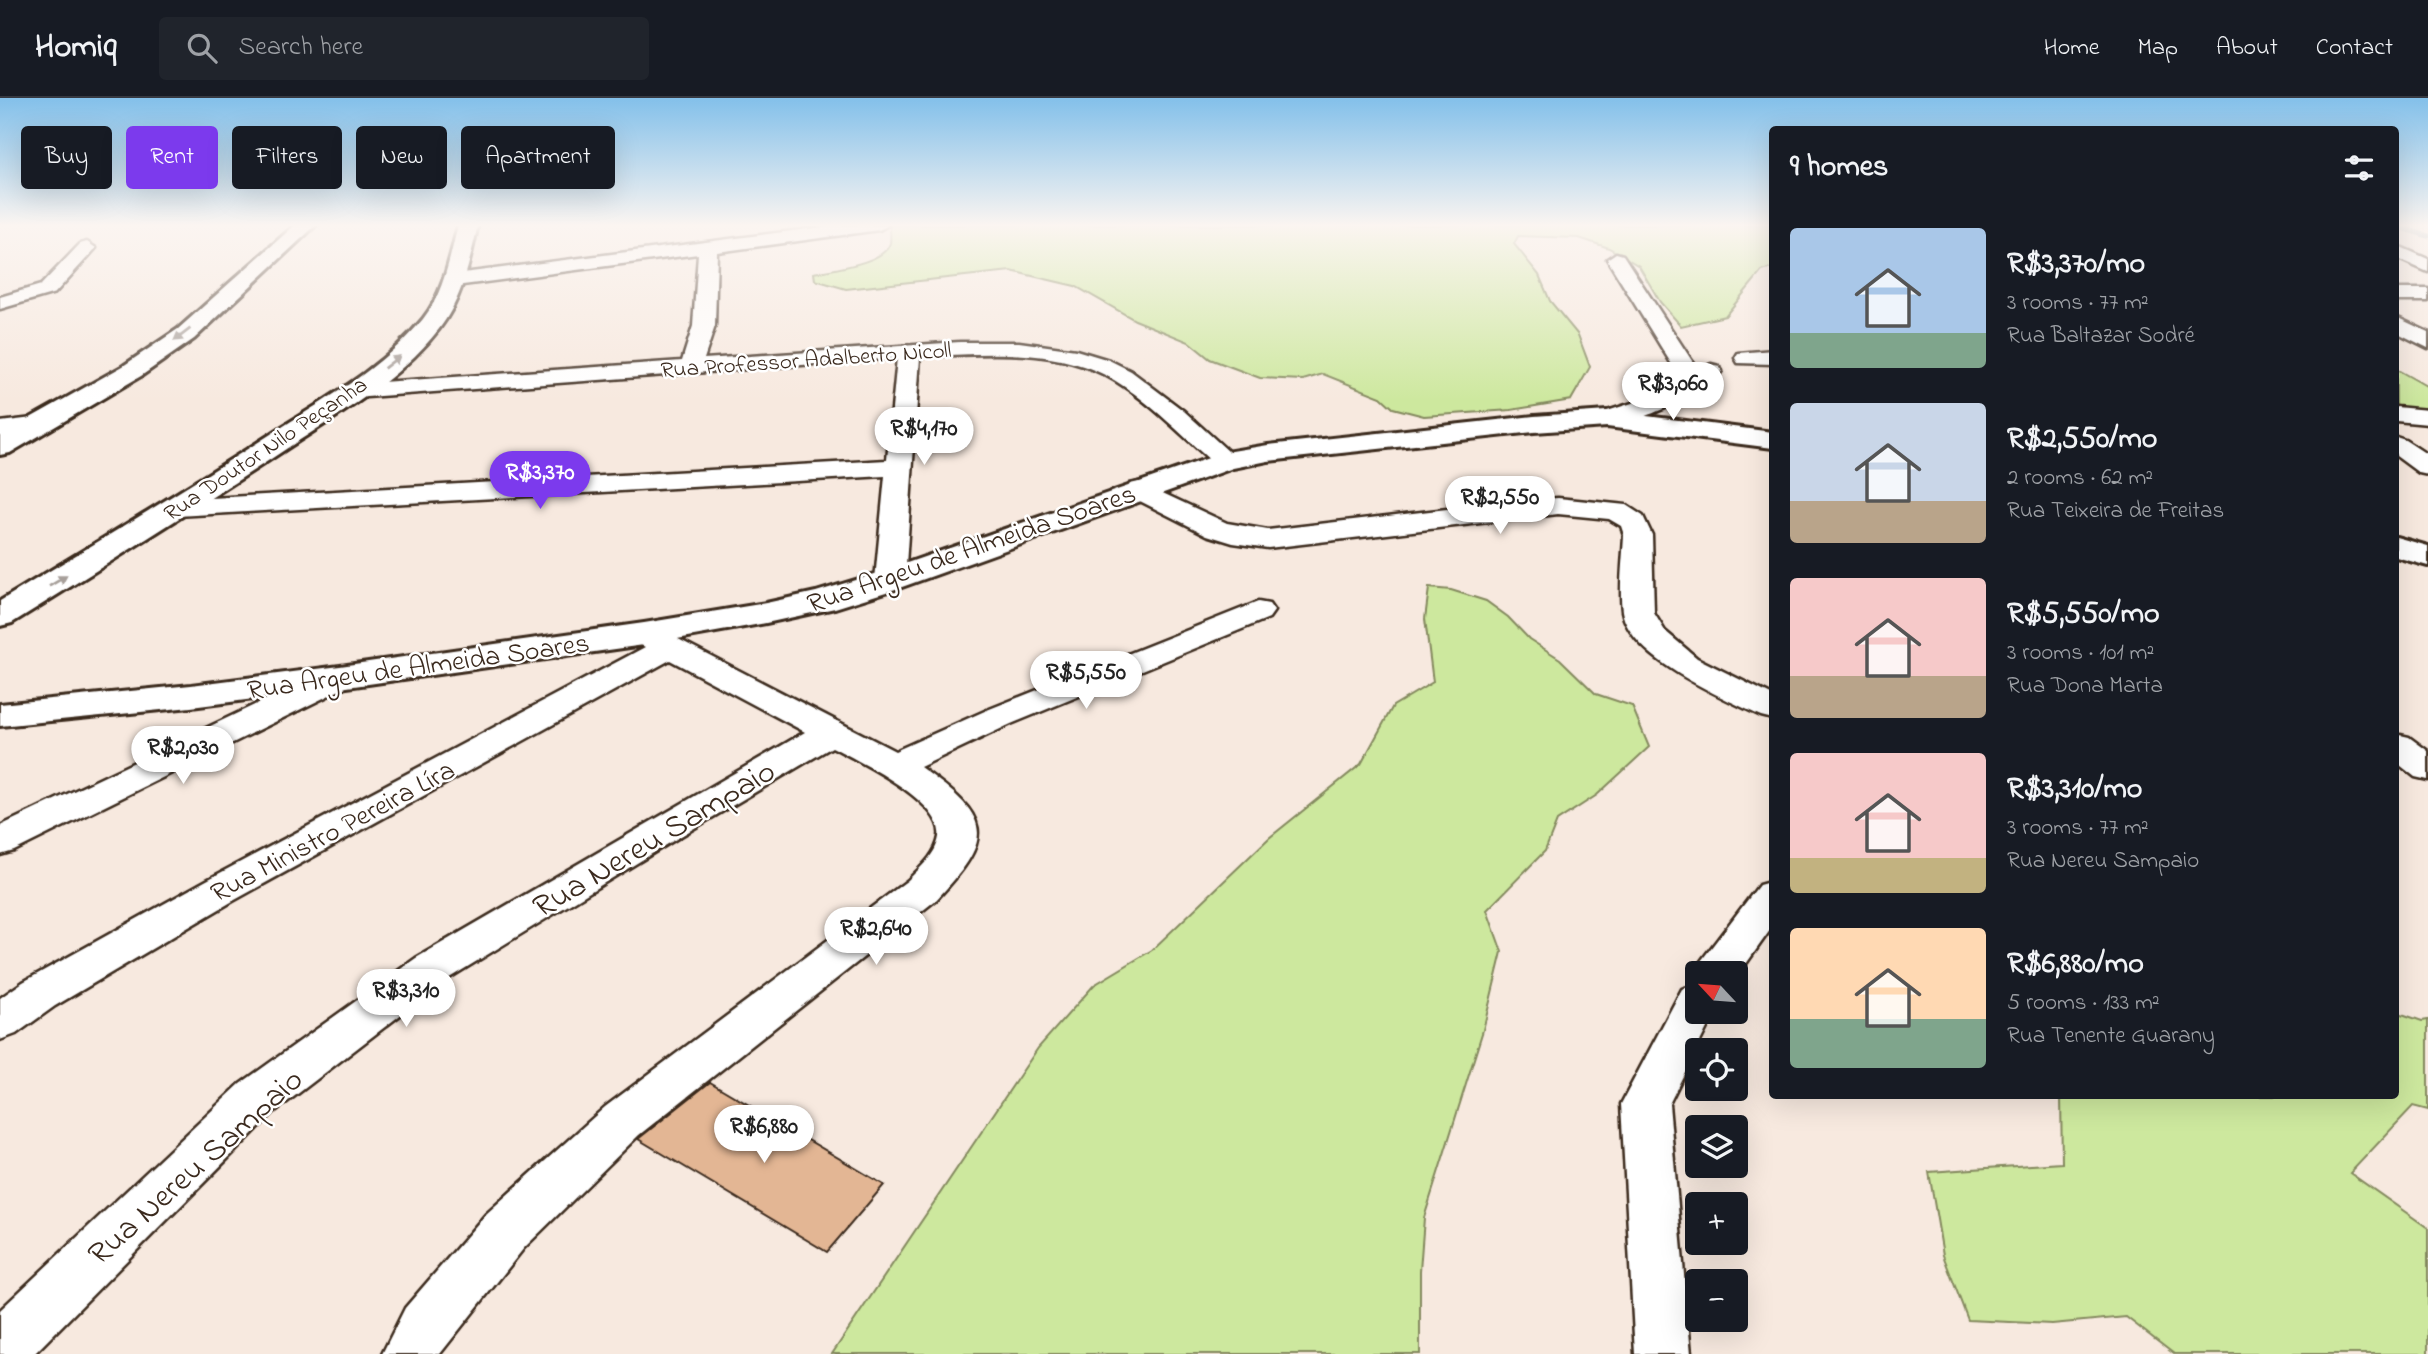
<!DOCTYPE html>
<meta charset="utf-8">
<style>
body{margin:0;font-family:"Indie Flower",sans-serif;background:#20242c;color:#f1f3f6;height:100vh;display:flex;flex-direction:column;font-size:26px;white-space:nowrap}
*{box-sizing:border-box;margin:0}
p{font-size:23px;color:#9ea1a6}
.icon{flex:none;width:38px;height:38px;fill:none;stroke:currentColor;stroke-width:2;stroke-linecap:round;stroke-linejoin:round}
.map{position:relative;flex:1;overflow:hidden}
.side{position:absolute;left:1769px;top:28px;width:630px;height:973px;display:flex;flex-direction:column;background:#171b24;border-radius:7px;box-shadow:0 7px 28px #0002}
.side>*{flex:none}
.banner{position:absolute;left:21px;top:28px;width:665px;height:63px;display:flex;gap:14px}
.needle{width:46px;rotate:296deg}
.tools{position:absolute;left:1685px;top:863px;display:grid;gap:14px}
.tools a{display:grid;place-items:center;width:63px;height:63px;border-radius:7px;background:#171b24;box-shadow:0 7px 28px #0002;font-size:35px}
.price{position:absolute;translate:-50% -60px;padding:0 16px;border-radius:24px;background:#fff;color:#222;font-size:23px;line-height:46px;filter:drop-shadow(0 2px 4px #0008)}
.price::after{content:'';position:absolute;left:50%;top:42px;width:21px;height:16px;margin-left:-10px;background:inherit;clip-path:polygon(0 0,100% 0,50% 100%)}
.price.selected{background:#7c3aed;color:#fff}
ul{padding:0;list-style:none}
li{display:flex;align-items:center;gap:21px;height:175px;padding:0 21px}
li span{display:grid;place-items:center;flex:none;width:196px;height:140px;border-radius:7px;color:#555}
li>.icon{margin-inline-start:auto}
span .icon{width:84px;height:84px;fill:#fffc;stroke-width:1}
li b{font-size:30px}
h2{display:flex;justify-content:space-between;align-items:center;height:84px;padding:0 21px;font-size:30px}
.tag{padding:0 24px;border-radius:7px;background:#171b24;box-shadow:0 7px 28px #0002;font-size:24px;line-height:63px}
.tag.selected{background:#7c3aed;color:#fff}
header{display:flex;align-items:center;gap:42px;box-sizing:border-box;height:98px;padding:0 35px;background:#171b24;border-bottom:2px solid #363941}
header strong{font-size:33px}
nav{display:flex;gap:38px;margin-inline-start:auto;font-size:24px}
.search{width:490px;height:63px;background:#20242c;display:flex;align-items:center;gap:18px;box-sizing:border-box;padding:0 24px;border-radius:7px;color:#9ea1a6;font-size:26px}
.map>svg:first-child{display:block}
.green{fill:#cde89e;stroke:#84895e;stroke-width:2}
.lines{fill:none;stroke-linecap:round;stroke-linejoin:round}
.stream{stroke:#6c8f9a;stroke-width:5}
.building{fill:#e3b694;stroke:#3b2a1e;stroke-width:2}
.minor-casing{stroke:#3b2a1e;stroke-width:5}
.tertiary-casing{stroke:#3b2a1e;stroke-width:6}
.primary-casing{stroke:#3b2a1e;stroke-width:6}
.minor{fill:#fff;fill-rule:evenodd}
.tertiary{fill:#fff;fill-rule:evenodd}
.primary{fill:#fff;fill-rule:evenodd}
.oneway{fill:#a79f9a}
.labels{text-anchor:middle;stroke-width:5;stroke-linejoin:round;paint-order:stroke}
.far-street-label{font-size:23px;fill:#3b2a1e;stroke:#fff}
.street-label{font-size:28px;fill:#3b2a1e;stroke:#fff}
.near-street-label{font-size:33px;fill:#3b2a1e;stroke:#fff}
</style>
<header>
<strong>Homiq</strong>
<div class="search"><svg class="icon" aria-label="search" viewBox="0 0 24 24"><circle cx="10" cy="10" r="6"/><path d="M15 15l6 6"/></svg>Search here</div>
<nav><a>Home</a><a>Map</a><a>About</a><a>Contact</a></nav>
</header>
<div class="map">
<svg width="2428" height="1256" viewBox="0 0 2428 1256">
<rect width="100%" height="100%" fill="#f7e9df"/>
<filter id="ink" filterUnits="userSpaceOnUse"><feTurbulence type="fractalNoise" baseFrequency=".0143" numOctaves="2"/><feDisplacementMap in="SourceGraphic" scale="14" xChannelSelector="R" yChannelSelector="G"/><feConvolveMatrix kernelMatrix="1 2 1 2 8 2 1 2 1" color-interpolation-filters="sRGB"/></filter>
<g filter="url(#ink)">
<path class="green" d="M893,127H1773V170L1762,173L1725,218L1681,228L1660,204L1639,168L1609,150L1579,140L1518,138L1514,146L1539,177L1550,203L1578,237L1590,269L1571,302L1511,312L1424,318L1393,310L1381,299L1323,276L1303,282L1260,280L1210,261L1189,244L1135,222L1075,188L1011,173L846,191L815,182L814,175C833,171 885,165 890,145C891,140 890,133 890,128Z
M2396,271L2428,289V316L2396,313Z
M1429,490L1451,492L1486,503L1508,519L1529,541L1560,561L1596,596L1632,608L1649,649L1597,697L1557,723L1545,753L1487,812L1502,854L1483,932L1424,1120L1420,1173V1256H832L1038,950L1094,887L1152,852L1269,740L1361,666L1393,608L1433,584L1425,521Z
M2396,914L2422,923L2428,922V1012L2413,1008L2350,1075L2428,1130V1256H2174L2126,1219L2052,1226L1968,1222L1943,1157L1929,1074L2062,1065L2061,998H2396Z"/>
<g class="lines">
<path class="stream" d="M2396,128L2428,138"/>
</g>
<path class="building" d="M710,984L884,1087L827,1154L638,1041Z"/>
<g class="lines">
<defs>
<path id="minor" d="M839,127H888L879,132L717,154L715,228L704,261L960,244H1019L1076,252L1109,262L1131,273L1184,313L1239,363L1235,368L1226,371L1217,368C1184,340 1152,305 1114,282C1058,249 983,255 920,259L905,482L901,488L890,491L879,488L875,482L885,378L177,418L167,416L163,410L167,404L177,402L887,362L897,260L353,300L345,298L341,293L345,288L353,286L682,263L693,228L698,156L455,188L445,182L455,176Z
M87,144L96,150L55,195L0,211V199L41,187L80,146Z
M2396,147L2428,161V174L2396,160Z
M1616,155L1623,157L1698,272L1711,266L1719,268L1722,273C1707,295 1625,333 1598,326L1595,321L1598,316L1654,298L1682,283L1607,161Z
M2396,191H2428V203H2396Z
M2396,219L2428,234V250L2396,234Z
M1773,252V266L1738,265L1735,260L1738,255Z
M2396,309L2428,312V326L2396,323Z
M41,319L50,321L53,326L50,331L0,338V324Z
M2396,339L2405,342L2428,357V377L2419,375L2396,358Z
M1139,384L1227,425L1268,432L1515,403L1558,400L1626,407L1643,418L1652,437L1654,515L1665,533L1697,560L1773,598V621L1761,618C1722,599 1630,561 1622,513C1619,489 1623,461 1624,437L1621,428L1609,421L1558,416L1268,450L1233,445L1207,437L1130,398L1126,392L1130,386Z
M1258,504L1269,506L1274,513L1269,520L1011,626L920,669C990,719 998,737 936,802L639,1037L524,1150L440,1256H382L405,1210L486,1116L605,1009L908,782C920,770 936,757 939,739C945,704 858,663 832,649L681,738L446,882L274,1014L34,1256H0V1212L240,986L416,860L805,634L670,562L233,803L55,908L16,936L0,942V900L23,884L205,783L645,549L633,543L628,536L633,529L644,526L655,529L895,653L987,612Z
M340,569L352,572L357,579L352,586L14,753L0,757V728L328,572Z
M2396,636L2409,639L2428,653V682L2415,679L2396,664Z
M1773,783V828L1736,880V875H1698V881L1694,875L1701,863L1759,787Z
M1698,886V914H1715L1669,1006L1691,1256H1635L1621,1006L1682,891Z"/>
<path id="tertiary" d="M1607,313L1773,334V350L1607,329L1534,334L1268,363L1233,370L902,489L835,510L766,525L644,547L340,590L191,609L0,628V606L191,587L340,568L644,525L766,505L816,494L878,475L1226,354L1268,347L1534,318Z
M2396,439L2428,448V468L2396,459Z"/>
<path id="primary" d="M295,127H316L194,241L141,278L10,355L0,357V337L123,268L178,231Z
M458,127H478C469,164 463,200 439,231C400,282 339,316 286,351C195,411 104,468 12,525L0,528V503C91,448 182,393 271,336C324,302 383,270 423,221C444,195 450,158 458,127Z"/>
</defs>
<use href="#minor" class="minor-casing"/>
<use href="#tertiary" class="tertiary-casing"/>
<use href="#primary" class="primary-casing"/>
<use href="#minor" class="minor"/>
<use href="#tertiary" class="tertiary"/>
<use href="#primary" class="primary"/>
</g>
<defs><path id="oneway-solid" d="M-6-.8H1V-3.2L6.5 0L1 3.2V.8H-6Z" transform="scale(1.75)"/></defs>
<g class="oneway">
<use href="#oneway-solid" transform="translate(182 237) rotate(143)"/>
<use href="#oneway-solid" transform="translate(392 264) rotate(-38)"/>
<use href="#oneway-solid" transform="translate(58 483) rotate(-31)"/>
</g>
</g>
<linearGradient id="sky" x2="0" y2="1"><stop stop-color="#83c0ea"/><stop offset="0.42" stop-color="#fbf5f1"/><stop offset="1" stop-color="#fbf5f1" stop-opacity="0"/></linearGradient>
<rect width="2428" height="303" fill="url(#sky)"/>
<g class="labels">
<g class="far-street-label">
<text transform="translate(806 261) rotate(-4)" y="8">Rua Professor Adalberto Nicoll</text>
<text transform="translate(265 350) rotate(-34)" y="8">Rua Doutor Nilo Peçanha</text>
</g>
<g class="street-label">
<text transform="translate(971 449) rotate(-19)" y="10">Rua Argeu de Almeida Soares</text>
<text transform="translate(418 567) rotate(-8)" y="10">Rua Argeu de Almeida Soares</text>
<text transform="translate(332 732) rotate(-28)" y="10">Rua Ministro Pereira Líra</text>
</g>
<g class="near-street-label">
<text transform="translate(653 739) rotate(-31)" y="12">Rua Nereu Sampaio</text>
<text transform="translate(194 1067) rotate(-42)" y="12">Rua Nereu Sampaio</text>
</g>
</g>
</svg>
<div class="tools">
<a><svg class="needle" viewBox="-14 -14 28 28"><path d="M0-13l5 13h-10z" fill="#e53935"/><path d="M0 13l5-13h-10z" fill="#9ea1a6"/></svg></a>
<a><svg class="icon" aria-label="locate" viewBox="0 0 24 24"><circle cx="12" cy="12" r="6"/><path d="M12 2v4M12 18v4M2 12h4M18 12h4"/></svg></a>
<a><svg class="icon" aria-label="layers" viewBox="0 0 24 24"><path d="M12 4l9 5-9 5-9-5zM3 14l9 5 9-5"/></svg></a>
<a>+</a>
<a>−</a>
</div>
<b class="price" style="left:1673px;top:324px">R$3,060</b>
<b class="price" style="left:924px;top:369px">R$4,170</b>
<b class="price selected" style="left:540px;top:413px">R$3,370</b>
<b class="price" style="left:1500px;top:438px">R$2,550</b>
<b class="price" style="left:1086px;top:613px">R$5,550</b>
<b class="price" style="left:183px;top:688px">R$2,030</b>
<b class="price" style="left:876px;top:869px">R$2,640</b>
<b class="price" style="left:406px;top:931px">R$3,310</b>
<b class="price" style="left:764px;top:1067px">R$6,880</b>
<div class="banner">
<a class="tag">Buy</a>
<a class="tag selected">Rent</a>
<a class="tag">Filters</a>
<a class="tag">New</a>
<a class="tag">Apartment</a>
</div>
<section class="side">
<h2>9 homes<svg class="icon" aria-label="filters" viewBox="0 0 24 24"><path d="M4 7h16M4 17h16"/><circle cx="9" cy="7" r="2"/><circle cx="15" cy="17" r="2"/></svg></h2>
<ul>
<li><span style="background:linear-gradient(#a9c7e8 75%,#7fa58c 0)"><svg class="icon" aria-label="home" viewBox="0 0 24 24"><path d="M3 11l9-7 9 7M6 9v11h12V9"/></svg></span><div><b>R$3,370/mo</b><p>3 rooms · 77 m²</p><p>Rua Baltazar Sodré</p></div></li>
<li><span style="background:linear-gradient(#c9d6e8 70%,#b9a48a 0)"><svg class="icon" aria-label="home" viewBox="0 0 24 24"><path d="M3 11l9-7 9 7M6 9v11h12V9"/></svg></span><div><b>R$2,550/mo</b><p>2 rooms · 62 m²</p><p>Rua Teixeira de Freitas</p></div></li>
<li><span style="background:linear-gradient(#f6c9c9 70%,#b9a48a 0)"><svg class="icon" aria-label="home" viewBox="0 0 24 24"><path d="M3 11l9-7 9 7M6 9v11h12V9"/></svg></span><div><b>R$5,550/mo</b><p>3 rooms · 101 m²</p><p>Rua Dona Marta</p></div></li>
<li><span style="background:linear-gradient(#f6c9c9 75%,#c2b280 0)"><svg class="icon" aria-label="home" viewBox="0 0 24 24"><path d="M3 11l9-7 9 7M6 9v11h12V9"/></svg></span><div><b>R$3,310/mo</b><p>3 rooms · 77 m²</p><p>Rua Nereu Sampaio</p></div></li>
<li><span style="background:linear-gradient(#ffd9b3 65%,#7fa58c 0)"><svg class="icon" aria-label="home" viewBox="0 0 24 24"><path d="M3 11l9-7 9 7M6 9v11h12V9"/></svg></span><div><b>R$6,880/mo</b><p>5 rooms · 133 m²</p><p>Rua Tenente Guarany</p></div></li>
</ul>
</section>
</div>
